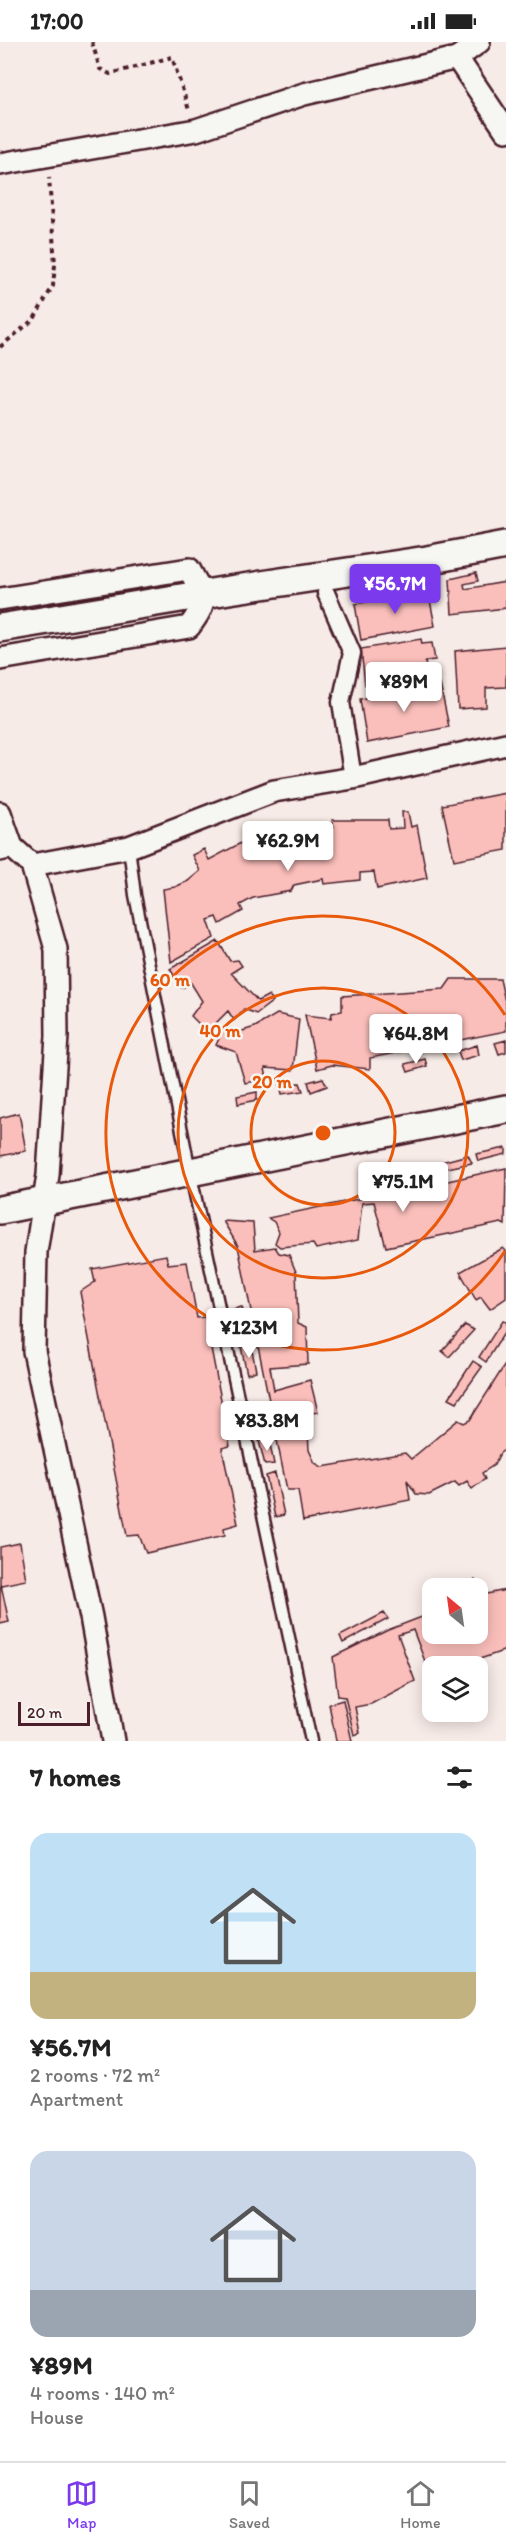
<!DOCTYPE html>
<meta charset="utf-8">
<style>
body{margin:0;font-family:Itim,sans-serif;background:#f2f2f2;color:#222;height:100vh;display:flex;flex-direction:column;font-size:22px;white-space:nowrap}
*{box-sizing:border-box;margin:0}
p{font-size:20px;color:#767676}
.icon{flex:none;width:33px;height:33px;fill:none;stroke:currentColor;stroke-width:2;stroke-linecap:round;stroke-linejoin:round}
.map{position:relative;height:1699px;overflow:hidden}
.sheet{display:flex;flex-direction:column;background:#fff;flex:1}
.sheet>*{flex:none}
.needle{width:39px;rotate:331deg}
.fabs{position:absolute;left:422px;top:1536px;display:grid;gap:12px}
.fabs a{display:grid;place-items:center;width:66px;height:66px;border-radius:12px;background:#fff;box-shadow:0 3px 15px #0003;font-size:30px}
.scale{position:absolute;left:18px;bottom:15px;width:72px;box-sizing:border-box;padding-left:6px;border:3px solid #4a1f2b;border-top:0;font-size:16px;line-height:21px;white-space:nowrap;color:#4a1f2b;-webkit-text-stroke:4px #f6f6f2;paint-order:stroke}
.price{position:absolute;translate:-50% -51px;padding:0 14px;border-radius:6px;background:#fff;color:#222;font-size:20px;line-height:39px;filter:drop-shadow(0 2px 3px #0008)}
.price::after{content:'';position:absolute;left:50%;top:36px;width:18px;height:14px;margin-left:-9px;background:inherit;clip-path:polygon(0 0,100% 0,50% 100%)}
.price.selected{background:#7c3aed;color:#fff}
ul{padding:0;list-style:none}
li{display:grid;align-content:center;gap:12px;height:318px;padding:0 30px}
li span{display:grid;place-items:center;height:186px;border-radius:18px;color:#555}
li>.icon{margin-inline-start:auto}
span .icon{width:108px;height:108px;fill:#fffc;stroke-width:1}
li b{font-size:26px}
h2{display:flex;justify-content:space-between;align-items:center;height:72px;padding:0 30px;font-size:26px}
.status{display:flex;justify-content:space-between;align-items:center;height:42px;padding:0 30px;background:#fff;direction:ltr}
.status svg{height:16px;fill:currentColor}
.menu{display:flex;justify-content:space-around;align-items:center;height:84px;border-top:2px solid #e0e0e0;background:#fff;font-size:16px;color:#767676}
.menu a{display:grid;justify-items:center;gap:3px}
.menu .selected{color:#7c3aed}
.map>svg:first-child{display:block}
.building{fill:#fbbfbb;stroke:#4a1f2b;stroke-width:1.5}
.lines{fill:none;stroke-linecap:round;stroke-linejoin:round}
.service-casing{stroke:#4a1f2b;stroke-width:15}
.pedestrian-casing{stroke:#4a1f2b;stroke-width:21}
.minor-casing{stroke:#4a1f2b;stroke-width:26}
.tertiary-casing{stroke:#4a1f2b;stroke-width:32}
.path{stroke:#4a1f2b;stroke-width:4;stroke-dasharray:4.5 4.5;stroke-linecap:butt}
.service{stroke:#f6f6f2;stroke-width:10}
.pedestrian{stroke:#f6f6f2;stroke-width:16}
.minor{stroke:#f6f6f2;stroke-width:21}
.tertiary{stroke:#f6f6f2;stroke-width:27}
.ring{fill:none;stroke:#e8590c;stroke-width:3}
.centre{fill:#e8590c;stroke:#f6f6f2;stroke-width:3}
.ring-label{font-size:18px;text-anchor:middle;font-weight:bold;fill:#e8590c;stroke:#f6f6f2;stroke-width:5;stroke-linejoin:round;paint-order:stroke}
</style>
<div class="status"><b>17:00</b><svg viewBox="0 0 49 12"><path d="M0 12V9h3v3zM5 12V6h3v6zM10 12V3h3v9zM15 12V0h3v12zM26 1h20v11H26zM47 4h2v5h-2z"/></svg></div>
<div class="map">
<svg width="506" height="1699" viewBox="0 0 506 1699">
<rect width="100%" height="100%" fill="#f7ebe7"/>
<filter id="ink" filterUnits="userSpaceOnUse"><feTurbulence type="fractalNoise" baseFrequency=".0167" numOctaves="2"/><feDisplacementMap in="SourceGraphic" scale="12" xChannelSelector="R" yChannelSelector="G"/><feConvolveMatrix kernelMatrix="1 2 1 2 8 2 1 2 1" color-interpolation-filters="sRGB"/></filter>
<g filter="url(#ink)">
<path class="building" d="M476,531L478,539L464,542L465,547L506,540V566L452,572L450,537Z
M428,548L435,584L361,598L355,562Z
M421,597L422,602L432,601L435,618L425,619L427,634L365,643L361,607Z
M506,604V645L486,646V665L458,667L455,609Z
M440,642L449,685L367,701L360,657Z
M506,751V808L454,818L442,763Z
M402,770H408L411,785L417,783L427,836L377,847L374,830L360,831V838L324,842L323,837L294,843L291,849L253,856L240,863L243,869L220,882L217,875L208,878L214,896L171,920L163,847L175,845L188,839L200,829L192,813L204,807L209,818L256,793L261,801L270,799L271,791L323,781L322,789L334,785L332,778H388L389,787L403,786Z
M218,899L230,919L238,918L242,924L231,931L258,959L269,953L273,959L256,972L244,967L234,978L228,969L207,990L191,974L202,959L191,941L182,946L170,927Z
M451,937H500L506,964V989L370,1016V1027L332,1023L317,1027L305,973L331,976L332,971L342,969V954L444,947Z
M277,972L299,977L293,1028L265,1026L267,1037L245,1041L236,1010L216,1003L223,988L230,993L255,985Z
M506,998V1010L499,1012L495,1001Z
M477,1003L479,1013L461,1018L458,1009Z
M425,1017L427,1024L408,1030L405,1022Z
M323,1036L327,1044L311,1050L308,1040Z
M300,1041L303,1049L282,1052L280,1042Z
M257,1050V1058L238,1062L237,1054Z
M19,1071L26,1109L0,1114V1076Z
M506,1106V1112L478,1119L476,1112Z
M468,1113L472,1121L442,1127L441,1120Z
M506,1126L505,1183L501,1181L386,1205L374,1160L362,1161L358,1198L316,1207L313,1202L280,1205L275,1201L279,1190L274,1180L268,1176L391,1150L397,1138L430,1143Z
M223,1179L253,1181L255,1208L275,1205L279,1211L289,1213L296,1230L298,1281L307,1285L308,1322L270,1325L274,1348L310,1338L318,1370L307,1372L309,1408L315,1421L322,1425L405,1411L411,1417L458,1378L464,1381L470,1378L506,1321V1407L500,1411L494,1423L482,1431L485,1437L472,1447L467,1439L459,1444L455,1440L429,1453L416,1452L407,1438L410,1458L303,1479L298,1448H287L238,1204Z
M503,1206L506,1209V1256L490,1267L481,1255L476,1258L460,1230Z
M166,1213L168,1222L187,1220L197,1276L205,1275L230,1404L222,1406L238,1482L224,1486L225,1493L146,1511L139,1493L127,1494L80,1250L95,1240L92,1227Z
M242,1265L247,1288L238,1290L233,1267Z
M502,1279L506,1280V1288L486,1320L479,1315Z
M465,1283L474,1288L449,1315L442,1309Z
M251,1303L256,1329L247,1332L241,1305Z
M473,1319L482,1325L457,1360L449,1356Z
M269,1397L274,1422L265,1423L259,1399Z
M275,1431L284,1473L275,1475L266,1434Z
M20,1501L26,1538L1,1543L9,1580L0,1582V1505Z
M475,1538L477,1544L472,1546H453Z
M506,1548V1608L460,1624H432L431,1635L413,1588L398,1593L415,1639L371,1662L355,1665L360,1691L354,1693L345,1655L338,1654L333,1615L388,1588L432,1571V1592H477V1554Z
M384,1571L388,1577L343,1601L340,1594Z
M343,1658L352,1699H336L329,1662Z"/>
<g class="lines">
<defs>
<path id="service" d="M129,805L135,853L190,1129L311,1699"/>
<path id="pedestrian" d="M326,551L352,611L341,660L353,736"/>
<path id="minor" d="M479,0L457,16L506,89
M0,122L196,88L304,52L457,16
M0,557L189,527C204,555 210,557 189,585L0,617
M0,771L12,805
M0,808L12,805L32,823L56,907L57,994L48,1133L36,1210L34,1309L91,1575L113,1699
M32,823L129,805L274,749L353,736L506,702"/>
<path id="tertiary" d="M0,586L229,548L427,518L506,503
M0,1168L506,1067"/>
</defs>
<use href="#service" class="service-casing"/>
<use href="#pedestrian" class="pedestrian-casing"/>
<use href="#minor" class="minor-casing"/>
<use href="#tertiary" class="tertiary-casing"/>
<path class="path" d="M92,0L100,27L110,32L172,15L189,68
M0,305L34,277L53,244L55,223L49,135"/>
<use href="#service" class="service"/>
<use href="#pedestrian" class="pedestrian"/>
<use href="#minor" class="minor"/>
<use href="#tertiary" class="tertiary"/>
</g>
</g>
<g class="ring">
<circle cx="323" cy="1091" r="72"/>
<circle cx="323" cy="1091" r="145"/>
<path d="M505 1209A217 217 0 1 1 505 973"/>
</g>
<circle cx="323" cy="1091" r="9" class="centre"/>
<g class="ring-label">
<text x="170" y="944">60 m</text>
<text x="220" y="995">40 m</text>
<text x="272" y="1046">20 m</text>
</g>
</svg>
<div class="fabs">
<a><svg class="needle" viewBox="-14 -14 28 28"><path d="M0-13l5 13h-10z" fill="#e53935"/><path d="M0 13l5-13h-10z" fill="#767676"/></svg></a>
<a><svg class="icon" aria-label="layers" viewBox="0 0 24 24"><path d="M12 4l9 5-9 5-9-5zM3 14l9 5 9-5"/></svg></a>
</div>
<div class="scale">20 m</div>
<b class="price selected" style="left:395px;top:573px">¥56.7M</b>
<b class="price" style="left:404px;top:671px">¥89M</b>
<b class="price" style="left:288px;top:830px">¥62.9M</b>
<b class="price" style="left:416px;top:1023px">¥64.8M</b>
<b class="price" style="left:403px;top:1171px">¥75.1M</b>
<b class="price" style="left:249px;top:1317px">¥123M</b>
<b class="price" style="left:267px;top:1410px">¥83.8M</b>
</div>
<section class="sheet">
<h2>7 homes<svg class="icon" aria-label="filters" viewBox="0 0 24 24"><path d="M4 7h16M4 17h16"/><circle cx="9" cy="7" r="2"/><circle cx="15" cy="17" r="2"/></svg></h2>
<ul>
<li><span style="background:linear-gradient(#bfe0f5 75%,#c2b280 0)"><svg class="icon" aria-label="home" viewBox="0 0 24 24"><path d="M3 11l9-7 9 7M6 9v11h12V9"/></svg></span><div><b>¥56.7M</b><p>2 rooms · 72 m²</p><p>Apartment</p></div></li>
<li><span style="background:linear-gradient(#c9d6e8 75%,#9aa5b1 0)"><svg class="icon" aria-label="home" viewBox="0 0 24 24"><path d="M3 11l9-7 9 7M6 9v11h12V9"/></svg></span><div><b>¥89M</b><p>4 rooms · 140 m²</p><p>House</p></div></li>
</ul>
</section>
<nav class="menu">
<a class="selected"><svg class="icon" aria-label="map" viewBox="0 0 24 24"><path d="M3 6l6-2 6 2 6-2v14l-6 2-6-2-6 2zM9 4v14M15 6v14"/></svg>Map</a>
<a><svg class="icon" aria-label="saved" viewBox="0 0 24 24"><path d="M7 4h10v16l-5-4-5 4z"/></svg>Saved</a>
<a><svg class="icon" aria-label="home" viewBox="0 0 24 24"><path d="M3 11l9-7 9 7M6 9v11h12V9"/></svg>Home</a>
</nav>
